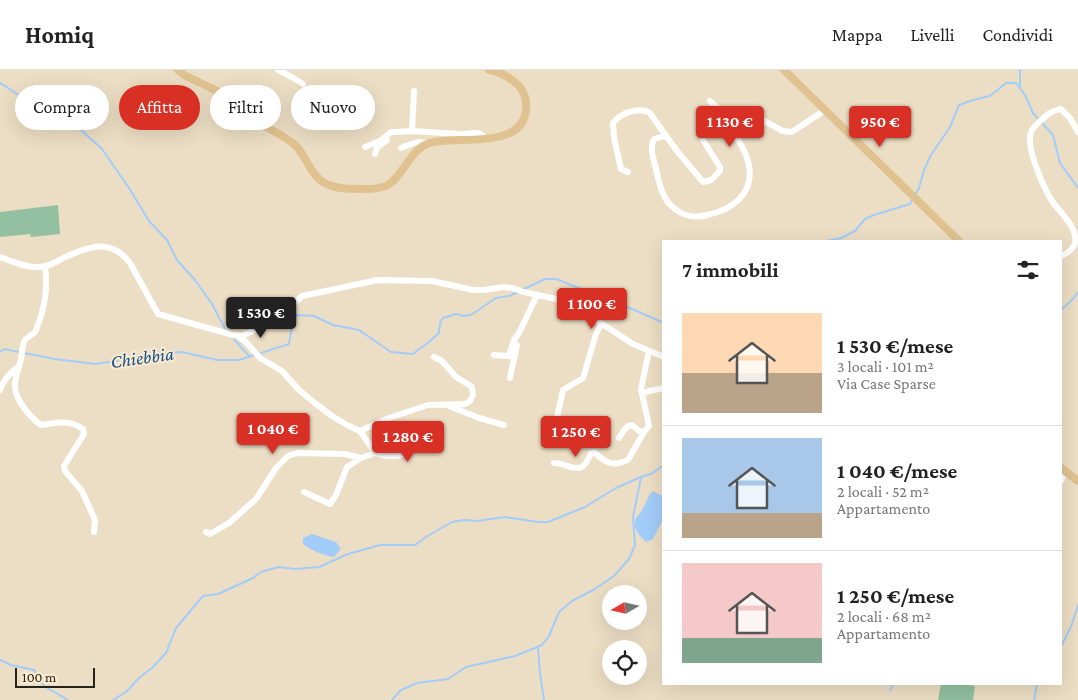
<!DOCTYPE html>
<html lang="it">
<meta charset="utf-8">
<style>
body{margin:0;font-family:"Crimson Pro",serif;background:#f2f2f2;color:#222;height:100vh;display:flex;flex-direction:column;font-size:19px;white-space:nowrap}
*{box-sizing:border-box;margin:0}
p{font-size:16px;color:#767676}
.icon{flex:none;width:28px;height:28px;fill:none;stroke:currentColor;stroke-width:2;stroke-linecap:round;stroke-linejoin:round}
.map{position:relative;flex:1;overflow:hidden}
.details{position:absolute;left:662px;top:170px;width:400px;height:445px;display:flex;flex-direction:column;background:#fff;border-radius:0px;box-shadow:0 5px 20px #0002}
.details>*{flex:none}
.banner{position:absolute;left:15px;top:15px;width:475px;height:45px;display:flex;gap:10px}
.needle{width:32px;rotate:261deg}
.buttons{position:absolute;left:602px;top:515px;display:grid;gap:10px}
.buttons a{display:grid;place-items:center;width:45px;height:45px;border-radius:50%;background:#fff;box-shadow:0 5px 20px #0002;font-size:25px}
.scale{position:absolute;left:15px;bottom:12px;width:80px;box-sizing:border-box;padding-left:5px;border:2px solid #282319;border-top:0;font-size:14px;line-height:18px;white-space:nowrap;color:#282319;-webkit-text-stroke:4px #faebd0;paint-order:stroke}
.price{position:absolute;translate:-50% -42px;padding:0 11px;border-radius:5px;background:#d93025;color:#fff;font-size:16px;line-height:32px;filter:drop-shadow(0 1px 2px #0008)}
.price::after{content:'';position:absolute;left:50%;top:30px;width:15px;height:11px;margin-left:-8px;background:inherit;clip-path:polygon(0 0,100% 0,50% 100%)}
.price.current{background:#222;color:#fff}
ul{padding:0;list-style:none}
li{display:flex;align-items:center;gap:15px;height:125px;padding:0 20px}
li+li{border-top:1px solid #e0e0e0}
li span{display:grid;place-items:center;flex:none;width:140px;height:100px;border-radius:0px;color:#555}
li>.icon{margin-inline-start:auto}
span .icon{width:60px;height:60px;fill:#fffc;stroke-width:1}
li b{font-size:21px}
h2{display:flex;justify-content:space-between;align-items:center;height:60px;padding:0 20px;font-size:21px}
.tag{padding:0 18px;border-radius:22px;background:#fff;box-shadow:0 5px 20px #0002;font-size:18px;line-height:45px}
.tag.current{background:#d93025;color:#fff}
header{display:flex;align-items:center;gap:30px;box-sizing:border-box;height:70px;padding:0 25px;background:#fff;border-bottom:1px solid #e0e0e0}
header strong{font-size:24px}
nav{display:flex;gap:28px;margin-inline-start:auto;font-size:18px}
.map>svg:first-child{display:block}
.green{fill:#92c0a0}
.water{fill:#a2ccf9}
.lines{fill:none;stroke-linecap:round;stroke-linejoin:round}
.stream{stroke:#a2ccf9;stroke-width:2}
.minor{stroke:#fff;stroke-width:6}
.major{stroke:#e0c291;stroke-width:8}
.labels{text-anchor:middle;stroke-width:4;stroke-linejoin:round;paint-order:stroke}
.water-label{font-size:19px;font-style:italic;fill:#1a538a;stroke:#faebd0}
</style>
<header>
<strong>Homiq</strong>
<nav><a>Mappa</a><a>Livelli</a><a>Condividi</a></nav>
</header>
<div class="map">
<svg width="1078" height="630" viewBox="0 0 1078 630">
<rect width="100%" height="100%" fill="#ecdec4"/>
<path class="green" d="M58,135L60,164L31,167L30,164L0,167V142Z
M941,614H963L975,616L973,630H938Z"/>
<path class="water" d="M653,421L664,427V447L653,469L646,472C639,465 632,459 636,448C638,445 642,442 643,438C647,432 647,426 653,421Z
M312,464L336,472L341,479L334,487C322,485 313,481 303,474V468Z"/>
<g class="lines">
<path class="stream" d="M1020,0V18
M0,13L5,16L39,39L73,53L102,79L129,118L149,151L167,170L177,190L195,210L212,234L225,259
M915,125L919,118L924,100L931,85L950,57L959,35L973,30L990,26L1006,13H1016L1025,25L1033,43L1053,65L1060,93L1078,118
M826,171L841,168L855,161L865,149L874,145L910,134L913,129
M522,220L545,209H556L632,239L664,253
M1061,240L1072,230L1078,222
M234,269L249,286
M0,282L4,279L19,282
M24,283L55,289L95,294L122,290L151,283L182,282L217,290H239L289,274L292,255L297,245L314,246L333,255L359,260L391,282L413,284L430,271L439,263L440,253L443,248L456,244L463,246L471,245L496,228L509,226L518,222
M1061,577L1072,554L1078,535
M538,578L540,603L544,630
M0,590L11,595L34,600L44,616L68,630
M890,620L893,614
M113,630L126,622L140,607L152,598L166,583L176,558L203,526L218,524L253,508L261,502L279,497L295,499L319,497L348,484L380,475H415L426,467L452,452L464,450L477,451L505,447L538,452H548L585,437L616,418L641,407L651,404L664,395
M392,630L401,620L417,613L448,609L466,597L515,586L542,575L549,566L559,542L572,531L595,519L614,506L629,489L635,475L633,447L641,408
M1034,630L1037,614"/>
<path class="minor" d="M278,0L290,6L303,14
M710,31L723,43
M412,61L414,21
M667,67L664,66L654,69C649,78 654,90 656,99C659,113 662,130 675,139C685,147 696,148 707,145C732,140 754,124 749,96C746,78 733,63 724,48L723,42C736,32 770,55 783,61L791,62L795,60L825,40
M365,77L380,71L391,62H395L412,61L461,64L478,63L482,65L485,70
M401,78C411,74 417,70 428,74
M375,84L377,78L387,70
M628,102L621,99L614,68L613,53C621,43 637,37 649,42L677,81L703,112L711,110L720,101V97L703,70
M1061,186C1067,183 1073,180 1075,173C1078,157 1060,143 1052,131C1044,118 1025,77 1031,62C1032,58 1036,56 1038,53C1045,47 1051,40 1061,39L1070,48L1078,62
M0,187C15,192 29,200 45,196C52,195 58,191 63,188C89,177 110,167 130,193L158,244L233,265L242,266L271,252L284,243L302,226L378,210L432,211L473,220H484L503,217L512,218L524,222L561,230L570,233L633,274L664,287
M45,196C48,220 45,237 36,260C34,265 28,266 25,270C22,275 22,283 21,289C19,298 15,306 15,315C14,329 31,348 41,355C57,353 68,349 83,359L84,364L64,396L65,401L82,421L95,450L94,462
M238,266L246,272L260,288L282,301L299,320L316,334L332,346L347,355L360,361L375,383L386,386H398L415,379L439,367
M494,285L509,286L514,270L520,261L537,225
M510,308L517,275
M0,320C3,311 11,301 19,297
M642,324L649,321L664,318
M449,336L479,348L504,355
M360,361L389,348L428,335L465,334L470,331L473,325L472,318L471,316L456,307L442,291L434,287
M559,364V351L557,347L563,320L583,308L596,264L601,254
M619,368C623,363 625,355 632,355L639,361L644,362
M554,393C572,394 581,409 591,383L594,382C606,393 612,397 628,390L644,362L649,356L641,319L649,281
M1061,411L1065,401
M304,422L330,434L336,425L347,397L361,388L375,383
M206,462L210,464L229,453L256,429L276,398L288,386L297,383L345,384L361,388"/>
<path class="major" d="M178,0L184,5C201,13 219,21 235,31C242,35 246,44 254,49C267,59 283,64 295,75C308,87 310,108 329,115C338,119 349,119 359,119C391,120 392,114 410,89C415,83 419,77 427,74C452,64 522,82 526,40C527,31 525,23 519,16C510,7 501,2 489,0
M784,0L959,171
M1061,398L1078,411"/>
</g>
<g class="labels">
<g class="water-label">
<text transform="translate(142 287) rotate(-8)" y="7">Chiebbia</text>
</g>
</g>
</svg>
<div class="buttons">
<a><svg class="needle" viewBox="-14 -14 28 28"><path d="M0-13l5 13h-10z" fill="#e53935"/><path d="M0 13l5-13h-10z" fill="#767676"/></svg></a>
<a><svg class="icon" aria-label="locate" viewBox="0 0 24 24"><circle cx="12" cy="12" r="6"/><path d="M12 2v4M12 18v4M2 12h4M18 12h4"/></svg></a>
</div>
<div class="scale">100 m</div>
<b class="price" style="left:730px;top:78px">1 130 €</b>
<b class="price" style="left:880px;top:78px">950 €</b>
<b class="price" style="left:592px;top:260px">1 100 €</b>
<b class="price current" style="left:261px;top:269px">1 530 €</b>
<b class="price" style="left:273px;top:385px">1 040 €</b>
<b class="price" style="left:576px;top:388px">1 250 €</b>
<b class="price" style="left:408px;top:393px">1 280 €</b>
<div class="banner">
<a class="tag">Compra</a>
<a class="tag current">Affitta</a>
<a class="tag">Filtri</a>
<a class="tag">Nuovo</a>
</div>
<section class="details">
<h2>7 immobili<svg class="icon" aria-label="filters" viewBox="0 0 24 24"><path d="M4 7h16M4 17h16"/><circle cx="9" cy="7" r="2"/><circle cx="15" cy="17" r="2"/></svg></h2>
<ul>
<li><span style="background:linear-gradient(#ffd9b3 60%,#b9a48a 0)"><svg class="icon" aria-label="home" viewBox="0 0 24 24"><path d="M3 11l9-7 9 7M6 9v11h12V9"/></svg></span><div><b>1 530 €/mese</b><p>3 locali · 101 m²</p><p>Via Case Sparse</p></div></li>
<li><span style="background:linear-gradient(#a9c7e8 75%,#b9a48a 0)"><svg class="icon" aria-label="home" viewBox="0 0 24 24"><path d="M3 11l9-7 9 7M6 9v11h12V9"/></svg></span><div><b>1 040 €/mese</b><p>2 locali · 52 m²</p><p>Appartamento</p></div></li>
<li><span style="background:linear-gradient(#f6c9c9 75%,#7fa58c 0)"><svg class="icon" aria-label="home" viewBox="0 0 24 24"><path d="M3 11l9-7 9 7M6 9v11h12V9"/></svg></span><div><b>1 250 €/mese</b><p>2 locali · 68 m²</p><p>Appartamento</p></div></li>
</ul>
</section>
</div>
